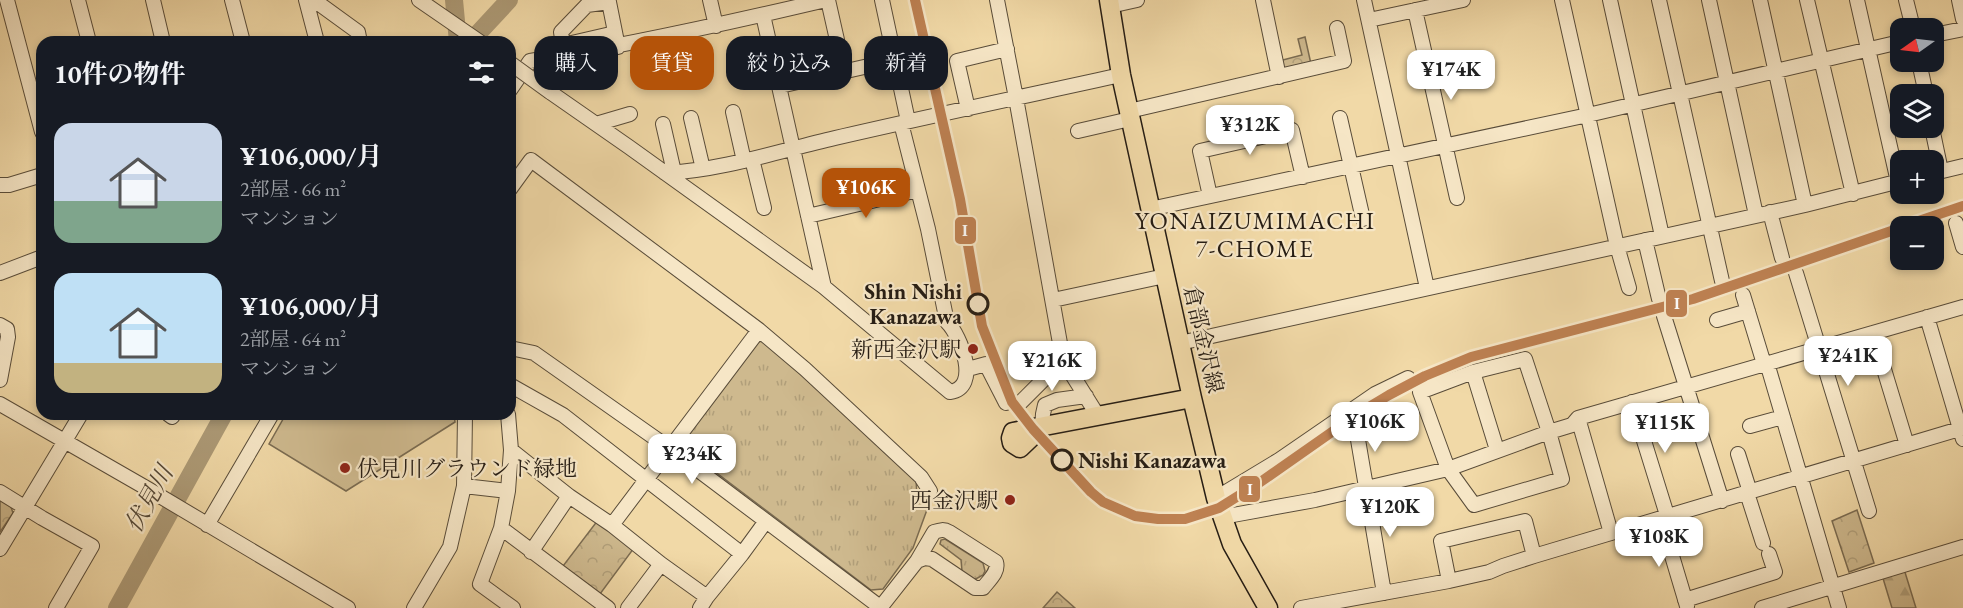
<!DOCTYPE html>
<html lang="ja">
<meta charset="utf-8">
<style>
body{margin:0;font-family:"EB Garamond","Noto Serif JP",serif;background:#242831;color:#f1f3f6;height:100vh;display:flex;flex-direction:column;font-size:22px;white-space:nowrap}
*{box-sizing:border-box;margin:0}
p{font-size:20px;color:#9ea1a6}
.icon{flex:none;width:33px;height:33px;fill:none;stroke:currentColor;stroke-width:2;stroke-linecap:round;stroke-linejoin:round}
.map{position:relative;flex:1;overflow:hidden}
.drawer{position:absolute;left:36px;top:36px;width:480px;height:384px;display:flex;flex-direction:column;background:#171b24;border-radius:18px;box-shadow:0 3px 9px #0003}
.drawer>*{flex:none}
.hud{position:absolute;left:534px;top:36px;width:570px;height:54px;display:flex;gap:12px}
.needle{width:39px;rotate:256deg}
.fabs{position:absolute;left:1890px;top:18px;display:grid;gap:12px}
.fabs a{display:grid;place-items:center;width:54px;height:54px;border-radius:12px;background:#171b24;box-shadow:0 3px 9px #0003;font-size:30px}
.price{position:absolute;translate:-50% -51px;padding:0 14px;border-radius:12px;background:#fff;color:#222;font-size:20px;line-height:39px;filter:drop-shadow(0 2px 3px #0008)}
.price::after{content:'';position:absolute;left:50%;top:36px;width:18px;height:14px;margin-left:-9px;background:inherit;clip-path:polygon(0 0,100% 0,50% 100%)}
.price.active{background:#b45309;color:#fff}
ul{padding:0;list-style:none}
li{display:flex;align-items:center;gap:18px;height:150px;padding:0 18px}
li span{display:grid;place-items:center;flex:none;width:168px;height:120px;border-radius:18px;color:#555}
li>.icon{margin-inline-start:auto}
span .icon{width:72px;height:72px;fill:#fffc;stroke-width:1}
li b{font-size:26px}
h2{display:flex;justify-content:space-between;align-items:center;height:72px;padding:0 18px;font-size:26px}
.chip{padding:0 21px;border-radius:18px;background:#171b24;box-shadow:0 3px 9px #0003;font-size:21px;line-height:54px}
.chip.active{background:#b45309;color:#fff}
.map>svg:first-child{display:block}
.grass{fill:url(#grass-tufts);stroke:#7a6b51;stroke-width:1.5}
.forest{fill:url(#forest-firs);stroke:#7a6b51;stroke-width:1.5}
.park{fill:url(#park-crowns);stroke:#7a6b51;stroke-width:1.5}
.pitch{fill:#ceb98e;stroke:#7a6b51;stroke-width:1.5}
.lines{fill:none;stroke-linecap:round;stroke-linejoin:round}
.river{stroke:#ac9975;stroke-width:18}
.minor-casing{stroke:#594c39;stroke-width:16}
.major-casing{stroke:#261d14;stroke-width:21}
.minor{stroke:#f6e6c6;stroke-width:14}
.major{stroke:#f1d9a7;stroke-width:18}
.minor-bridge-casing{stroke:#594c39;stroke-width:16;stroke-linecap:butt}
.minor-bridge{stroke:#f6e6c6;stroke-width:14}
.rail-1-casing{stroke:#f6e6c6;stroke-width:15}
.rail-1{stroke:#be8152;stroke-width:10}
.stop-dot{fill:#f6e6c6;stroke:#261d14;stroke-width:3}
.poi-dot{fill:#8f2418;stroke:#f6e6c6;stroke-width:2}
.labels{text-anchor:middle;stroke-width:4.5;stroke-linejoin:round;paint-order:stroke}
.stop-label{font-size:22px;font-weight:bold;fill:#261d14;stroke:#f6e6c6;text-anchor:end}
.street-label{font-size:22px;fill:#261d14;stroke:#f6e6c6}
.poi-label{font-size:22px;fill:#261d14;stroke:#f6e6c6;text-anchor:end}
.neighbourhood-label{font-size:24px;letter-spacing:1.5px;fill:#261d14;stroke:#f6e6c6}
.water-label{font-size:24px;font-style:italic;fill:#554836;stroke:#f6e6c6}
.line-badge{stroke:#f6e6c6;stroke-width:2}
.badge-label{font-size:16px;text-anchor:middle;font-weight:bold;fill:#fff}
</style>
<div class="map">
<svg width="1963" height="608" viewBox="0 0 1963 608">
<defs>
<pattern id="grass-tufts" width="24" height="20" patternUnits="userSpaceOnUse" patternTransform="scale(1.5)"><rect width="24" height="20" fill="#ceb98e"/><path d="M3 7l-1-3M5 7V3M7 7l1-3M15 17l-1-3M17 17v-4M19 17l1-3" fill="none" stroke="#b19f7a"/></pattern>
<pattern id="forest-firs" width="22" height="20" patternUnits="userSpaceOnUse" patternTransform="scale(1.5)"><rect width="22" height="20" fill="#ceb98e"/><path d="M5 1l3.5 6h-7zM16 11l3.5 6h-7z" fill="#b19f7a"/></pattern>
<pattern id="park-crowns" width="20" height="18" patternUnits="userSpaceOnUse" patternTransform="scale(1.5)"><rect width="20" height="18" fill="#ceb98e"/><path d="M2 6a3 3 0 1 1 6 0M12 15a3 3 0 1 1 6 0" fill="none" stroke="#b19f7a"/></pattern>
</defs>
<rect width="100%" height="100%" fill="#f1d9a7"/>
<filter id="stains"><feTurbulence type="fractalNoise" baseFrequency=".00333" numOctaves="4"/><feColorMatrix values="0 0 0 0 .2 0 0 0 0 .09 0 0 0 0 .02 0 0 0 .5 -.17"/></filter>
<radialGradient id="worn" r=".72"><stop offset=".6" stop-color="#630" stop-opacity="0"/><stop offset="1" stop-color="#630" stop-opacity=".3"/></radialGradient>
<path class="grass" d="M764,341L916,479L917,497L928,507L913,548L883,589L871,590L685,449L682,440L757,342Z
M945,539L983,563L985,571L983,575L974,580L962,571L961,560L940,544L941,540Z"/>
<path class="forest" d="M1904,569L1916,608H1892L1882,575Z"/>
<path class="park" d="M1305,37L1311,64L1285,71L1279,61L1302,55L1298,39Z
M0,498L10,504L13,513L0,532Z
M1857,510L1874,563L1849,572L1832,521Z
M598,520L634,548L600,594L563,566Z
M1057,592L1075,608H1043Z"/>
<path class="pitch" d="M286,414H454L455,422L346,491L269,444Z"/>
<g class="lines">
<path class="river" d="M454,0L458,42
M470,42L509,0
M117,608L224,414"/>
<defs>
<path id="minor" d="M7,0L42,132
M78,0L89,42
M153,0L163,42
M232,0L243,42
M306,0L317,42
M314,0L358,32L360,42
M419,0L480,42
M710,0L716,26
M828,0L844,71
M882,0L908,121
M997,0L1016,98L1063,360L1098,416
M1263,0L1279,77
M1364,0L1427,288
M1562,0L1617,246L1629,288
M1610,0L1662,236
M1659,0L1722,281
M1709,0L1756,215
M1760,0L1805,205
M1807,0L1853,194
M1857,0L1898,182
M1906,0L1913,28
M1959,0L1963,19
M1110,6L1137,0
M1415,10L1457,198
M763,15L824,287L950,392C981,388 961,336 947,322L928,229L901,123
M1369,20L1463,0
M615,33L563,45L561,32L587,5L609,2L618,47
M1934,35L1963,29
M1919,62L1926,94
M780,86L895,60
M510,90L530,61C630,45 728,23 826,0
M550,92L629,147L824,287
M968,109L957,61L1007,49
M1129,111L1344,61L1337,28
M733,112L744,161
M691,118L703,169
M1340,118L1363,219
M596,124L630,114
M663,124L674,172
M1932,128L1941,171
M1078,131L1130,119
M752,159L764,208
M665,173C723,170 779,151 835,138C930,116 1025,96 1121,75
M1934,173L1963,166
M0,185H9L42,175
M510,189L531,160L759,330L805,369L921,477L930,491
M1210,196L1200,151L1292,130L1303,177
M1150,209L1588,115L1900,42
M1770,212L1782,258
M808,216L918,190
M1956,223L1963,247
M1645,240L1659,299
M0,273L42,257
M1796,273L1869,511
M1743,295L1764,364
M1053,300L1165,276
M1664,316L1722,501
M1927,317L1963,439
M1717,320L1748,311
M0,325L7,329L8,337L0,380
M1873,333L1907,445
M1180,343L1805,205L1900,181
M510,348L534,353L669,448L880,607
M1525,359L1549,432L1562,479L1474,505L1448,469L1420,392L1473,372Z
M1767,363L1839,608
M968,369L986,364L1006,403
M1473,372L1497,450
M510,385L563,415L742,554L707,597
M1632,402L1667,515
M1020,403L1063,360
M0,404L148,489L348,608
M168,414L172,417L174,414
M508,414L511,450
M1578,418L1611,533
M1355,422L1384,593
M1750,426L1783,417
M1042,427L1043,414L1045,405L1057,400L1086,396
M1738,454L1750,492
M464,486L508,491L501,528L608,608
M508,491L511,450L569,496
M0,492L42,518L92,546L56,608
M1747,493L1763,543
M1216,498L1279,460L1375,394L1408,378
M1222,517L1315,500L1448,469L1549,432L1572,425L1578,418L1963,307
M1661,519L1687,606
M207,525L272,414
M612,525L661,564L628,608
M501,528L480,584L513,608
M0,549L81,414
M531,552L569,496L612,525L759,330
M742,554L766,521
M661,564L707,597L700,608
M1449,581L1441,541L1525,521L1534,556
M1685,600L1775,572L1769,554
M414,608L450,547L464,486L465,414
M880,608L917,561L934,532C940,530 944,529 949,532L996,562C999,572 989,580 983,588H975L932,559L925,558L917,561
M1301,608L1449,581L1489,572L1503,566L1534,556L1963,428
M1762,608L1963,547"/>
<path id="major" d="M1109,0L1121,75L1192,398L1216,498L1232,544L1268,608
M1042,427L1020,448L1012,443L1011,438L1013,432L1192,398"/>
</defs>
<use href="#minor" class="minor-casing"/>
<use href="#major" class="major-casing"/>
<use href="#minor" class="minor"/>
<use href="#major" class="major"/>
<defs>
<path id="minor-bridge" d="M510,63L550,92"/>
</defs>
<use href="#minor-bridge" class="minor-bridge-casing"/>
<use href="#minor-bridge" class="minor-bridge"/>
<defs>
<path id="rail-1" d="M915,0L960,199L982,326L1012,402L1033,429L1091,492L1103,502L1135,516L1158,519H1185L1219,508L1259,483L1359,413L1389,395L1425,376L1471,357L1693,299L1900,228
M1904,226L1963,206"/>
</defs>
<use href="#rail-1" class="rail-1-casing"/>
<use href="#rail-1" class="rail-1"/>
</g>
<g class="stop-dot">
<circle cx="978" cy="304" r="10"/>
<circle cx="1062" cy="460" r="10"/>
</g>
<g class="poi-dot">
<circle cx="973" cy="349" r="6"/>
<circle cx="345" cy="468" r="6"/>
<circle cx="1010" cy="500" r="6"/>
</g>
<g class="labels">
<g class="stop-label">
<text x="962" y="299">Shin Nishi<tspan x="962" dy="25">Kanazawa</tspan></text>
<text x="1078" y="468" text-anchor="start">Nishi Kanazawa</text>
</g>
<g class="street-label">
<text transform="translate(1204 339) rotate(77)" y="8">倉部金沢線</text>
</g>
<g class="poi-label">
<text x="961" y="357">新西金沢駅</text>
<text x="357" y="476" text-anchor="start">伏見川グラウンド緑地</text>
<text x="998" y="508">西金沢駅</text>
</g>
<g class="neighbourhood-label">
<text x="1255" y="229">YONAIZUMIMACHI<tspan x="1255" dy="28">7-CHOME</tspan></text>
</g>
<g class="water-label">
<text transform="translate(149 499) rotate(-61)" y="8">伏見川</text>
</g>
</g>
<g class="line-badge">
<rect x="954" y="216" width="23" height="29" rx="6" fill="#be8152"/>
<rect x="1665" y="289" width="23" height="29" rx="6" fill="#be8152"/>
<rect x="1238" y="475" width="23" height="28" rx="6" fill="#be8152"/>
</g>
<g class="badge-label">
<text x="965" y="236">I</text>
<text x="1677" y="309">I</text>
<text x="1250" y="495">I</text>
</g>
<rect width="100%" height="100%" filter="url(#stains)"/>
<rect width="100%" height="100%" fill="url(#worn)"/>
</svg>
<div class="fabs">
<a><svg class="needle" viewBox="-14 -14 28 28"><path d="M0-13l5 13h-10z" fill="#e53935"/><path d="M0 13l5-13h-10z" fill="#9ea1a6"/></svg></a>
<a><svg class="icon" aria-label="layers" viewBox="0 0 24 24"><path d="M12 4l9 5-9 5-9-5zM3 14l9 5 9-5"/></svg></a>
<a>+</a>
<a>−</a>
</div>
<b class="price" style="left:1451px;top:101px">¥174K</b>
<b class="price" style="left:1250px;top:156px">¥312K</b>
<b class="price active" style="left:866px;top:219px">¥106K</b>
<b class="price" style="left:1848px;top:387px">¥241K</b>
<b class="price" style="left:1052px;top:392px">¥216K</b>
<b class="price" style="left:1375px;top:453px">¥106K</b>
<b class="price" style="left:1665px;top:454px">¥115K</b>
<b class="price" style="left:692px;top:485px">¥234K</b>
<b class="price" style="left:1390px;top:538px">¥120K</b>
<b class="price" style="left:1659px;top:568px">¥108K</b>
<div class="hud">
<a class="chip">購入</a>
<a class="chip active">賃貸</a>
<a class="chip">絞り込み</a>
<a class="chip">新着</a>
</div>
<section class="drawer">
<h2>10件の物件<svg class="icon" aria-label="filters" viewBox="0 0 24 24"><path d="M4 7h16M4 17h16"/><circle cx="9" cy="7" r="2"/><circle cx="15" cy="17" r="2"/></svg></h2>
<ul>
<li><span style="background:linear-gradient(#c9d6e8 65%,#7fa58c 0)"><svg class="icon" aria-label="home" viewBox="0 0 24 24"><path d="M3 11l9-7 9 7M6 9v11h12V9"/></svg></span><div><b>¥106,000/月</b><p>2部屋 · 66 m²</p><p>マンション</p></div></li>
<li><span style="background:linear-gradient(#bfe0f5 75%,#c2b280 0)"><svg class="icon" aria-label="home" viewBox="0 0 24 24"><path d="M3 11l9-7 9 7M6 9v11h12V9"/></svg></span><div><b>¥106,000/月</b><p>2部屋 · 64 m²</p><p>マンション</p></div></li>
</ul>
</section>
</div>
